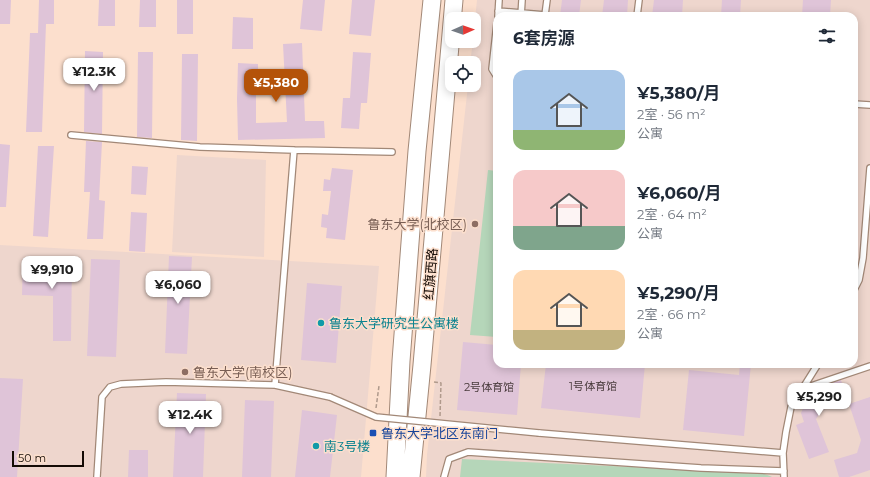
<!DOCTYPE html>
<html lang="zh">
<meta charset="utf-8">
<style>
body{margin:0;font-family:Montserrat,"Noto Sans SC",sans-serif;background:#f2f2f3;color:#1f2937;height:100vh;display:flex;flex-direction:column;font-size:15px;white-space:nowrap}
*{box-sizing:border-box;margin:0}
p{font-size:13px;color:#747a83}
.icon{flex:none;width:22px;height:22px;fill:none;stroke:currentColor;stroke-width:2;stroke-linecap:round;stroke-linejoin:round}
.map{position:relative;flex:1;overflow:hidden}
.drawer{position:absolute;left:493px;top:12px;width:365px;height:356px;display:flex;flex-direction:column;background:#fff;border-radius:12px;box-shadow:0 2px 10px #0003}
.drawer>*{flex:none}
.needle{width:26px;rotate:88deg}
.controls{position:absolute;left:445px;top:12px;display:grid;gap:8px}
.controls a{display:grid;place-items:center;width:36px;height:36px;border-radius:8px;background:#fff;box-shadow:0 2px 10px #0003;font-size:20px}
.scale{position:absolute;left:12px;bottom:10px;width:72px;box-sizing:border-box;padding-left:4px;border:2px solid #140b05;border-top:0;font-size:11px;line-height:14px;white-space:nowrap;color:#140b05;-webkit-text-stroke:3px #fcdfcd;paint-order:stroke}
.price{position:absolute;translate:-50% -34px;padding:0 9px;border-radius:8px;background:#fff;color:#222;font-size:13px;line-height:26px;filter:drop-shadow(0 1px 2px #0008)}
.price::after{content:'';position:absolute;left:50%;top:24px;width:12px;height:9px;margin-left:-6px;background:inherit;clip-path:polygon(0 0,100% 0,50% 100%)}
.price.current{background:#b45309;color:#fff}
ul{padding:0;list-style:none}
li{display:flex;align-items:center;gap:12px;height:100px;padding:0 20px}
li span{display:grid;place-items:center;flex:none;width:112px;height:80px;border-radius:12px;color:#555}
li>.icon{margin-inline-start:auto}
span .icon{width:48px;height:48px;fill:#fffc;stroke-width:1}
li b{font-size:17px}
h2{display:flex;justify-content:space-between;align-items:center;height:48px;padding:0 20px;font-size:17px}
.map>svg:first-child{display:block}
.education{fill:#eed6cd;fill-rule:evenodd}
.green{fill:#b5d6b9}
.building{fill:#dfc4d8}
.lines{fill:none;stroke-linecap:round;stroke-linejoin:round}
.service-casing{stroke:#a28877;stroke-width:8}
.primary-casing{stroke:#a28877;stroke-width:19}
.path{stroke:#b09a8c;stroke-width:1.5;stroke-dasharray:4 2;stroke-linecap:butt}
.service{stroke:#fff;stroke-width:5.5}
.primary{stroke:#fff;stroke-width:17}
.service-bridge-casing{stroke:#a28877;stroke-width:8;stroke-linecap:butt}
.service-bridge{stroke:#fff;stroke-width:5.5}
.education-dot{fill:#8d6e63;stroke:#fcdfcd;stroke-width:1.5}
.culture-dot{fill:#0f9aa8;stroke:#fcdfcd;stroke-width:1.5}
.transit-dot{fill:#1a4fb4;stroke:#fcdfcd;stroke-width:1.5}
.labels{text-anchor:middle;stroke-width:3;stroke-linejoin:round;paint-order:stroke}
.number-label{font-size:11px;fill:#47393a}
.education-label{font-size:13px;fill:#785e54;stroke:#fcdfcd;text-anchor:end}
.street-label{font-size:13px;fill:#140b05;stroke:#fcdfcd}
.culture-label{font-size:13px;fill:#0d838f;stroke:#fcdfcd;text-anchor:start}
.transit-label{font-size:13px;fill:#164399;stroke:#fcdfcd;text-anchor:start}
</style>
<div class="map">
<svg width="870" height="477" viewBox="0 0 870 477">
<rect width="100%" height="100%" fill="#fcdfcd"/>
<path class="education" d="M477,0H870V477H426L427,455L468,85H474V63H470L473,41H474V28ZM497,16H854V364H497Z
M177,155L266,160L264,257L172,252Z
M0,245L379,266L361,477H0Z"/>
<path class="green" d="M488,170L497,171V337L470,335Z
M462,459L762,473L770,476L772,477H460Z"/>
<path class="building" d="M0,0H11L10,24H0Z
M39,0H54V24H46L42,132H26L30,33H38Z
M99,0H115V26H98Z
M140,0H156V27H139Z
M177,0H193V34H177Z
M303,0H325L322,31L300,29Z
M352,0H375L371,36L349,34Z
M562,0H581L579,16H560Z
M604,0H628L627,16H602Z
M654,0H683L682,16H652Z
M722,0H741L740,16H721Z
M803,0H831L830,16H802Z
M233,17L253,18V49H232Z
M302,43L305,121H324L325,138L238,140L237,99L238,63L258,64V95H256V123L287,122L283,44Z
M85,51L103,52L102,134L84,132Z
M138,52H153L152,138L137,137Z
M353,52L371,53L367,103H361L359,129L341,128L343,98H350Z
M182,54H198L197,141L181,140Z
M86,141L102,142L99,200L105,201L103,239H87L90,192H84Z
M0,144L10,145L6,207H0Z
M38,146H54L48,237L33,236Z
M132,166L148,167L146,195L131,194Z
M332,168L353,170L345,240L326,238L327,228L321,227L322,214L328,215L331,191H323L324,179L330,180Z
M131,212L147,213L145,252L129,251Z
M169,256L192,257L187,354L165,353Z
M23,258L72,260L71,341H53V296L22,295Z
M91,259L120,260L116,357L87,356Z
M307,283L342,286L336,363L301,360Z
M463,342L497,345V364H521L517,415L457,410Z
M546,364H645L640,418L541,408Z
M740,364H751L744,436L683,430L689,370L739,375Z
M0,378L23,379L17,477H0Z
M841,380L848,402L822,410L816,419L829,452L809,459L796,425L804,422L801,413L806,402L817,399L814,389Z
M177,393L206,394L203,477H173Z
M870,397V470L849,477H839L834,460L857,453L861,440L849,404Z
M245,400L274,401L271,477H242Z
M302,410L337,415L330,477H295Z
M129,450H148V477H128Z"/>
<g class="lines">
<defs>
<path id="service" d="M498,11L545,15V16
M545,15L547,0
M498,16L499,0
M521,16L522,0
M637,16L639,0
M497,23L492,69L497,77
M854,104L870,105
M71,135L200,147L294,150L392,152
M854,290L859,280L863,258L870,168
M275,385L294,150
M802,389L870,366
M539,433L783,453
M97,477L102,397L110,387L121,384L166,382L275,385L330,397
M444,477L449,459L468,452L701,468L784,471
M784,477L783,453L786,432L791,407L818,364"/>
<path id="primary" d="M395,477L401,361L417,151L432,0
M411,477L422,365L454,0"/>
</defs>
<use href="#service" class="service-casing"/>
<use href="#primary" class="primary-casing"/>
<path class="path" d="M434,382L441,383L440,416
M376,408L379,386L380,385"/>
<use href="#service" class="service"/>
<use href="#primary" class="primary"/>
<defs>
<path id="service-bridge" d="M330,397L376,417L539,433"/>
</defs>
<use href="#service-bridge" class="service-bridge-casing"/>
<use href="#service-bridge" class="service-bridge"/>
</g>
<g class="education-dot">
<circle cx="475" cy="224" r="4"/>
<circle cx="185" cy="372" r="4"/>
</g>
<g class="culture-dot">
<circle cx="321" cy="323" r="4"/>
<circle cx="316" cy="446" r="4"/>
</g>
<rect class="transit-dot" x="369" y="429" width="8" height="8" rx="2"/>
<g class="labels">
<g class="number-label">
<text x="593" y="390">1号体育馆</text>
<text x="489" y="391">2号体育馆</text>
</g>
<g class="education-label">
<text x="467" y="229">鲁东大学(北校区)</text>
<text x="193" y="377" text-anchor="start">鲁东大学(南校区)</text>
</g>
<g class="street-label">
<text transform="translate(430 274) rotate(-85)" y="5">红旗西路</text>
</g>
<g class="culture-label">
<text x="329" y="328">鲁东大学研究生公寓楼</text>
<text x="324" y="451">南3号楼</text>
</g>
<g class="transit-label">
<text x="381" y="438">鲁东大学北区东南门</text>
</g>
</g>
</svg>
<div class="controls">
<a><svg class="needle" viewBox="-14 -14 28 28"><path d="M0-13l5 13h-10z" fill="#e53935"/><path d="M0 13l5-13h-10z" fill="#747a83"/></svg></a>
<a><svg class="icon" aria-label="locate" viewBox="0 0 24 24"><circle cx="12" cy="12" r="6"/><path d="M12 2v4M12 18v4M2 12h4M18 12h4"/></svg></a>
</div>
<div class="scale">50 m</div>
<b class="price" style="left:94px;top:92px">¥12.3K</b>
<b class="price current" style="left:276px;top:103px">¥5,380</b>
<b class="price" style="left:52px;top:290px">¥9,910</b>
<b class="price" style="left:178px;top:305px">¥6,060</b>
<b class="price" style="left:819px;top:417px">¥5,290</b>
<b class="price" style="left:190px;top:435px">¥12.4K</b>
<section class="drawer">
<h2>6套房源<svg class="icon" aria-label="filters" viewBox="0 0 24 24"><path d="M4 7h16M4 17h16"/><circle cx="9" cy="7" r="2"/><circle cx="15" cy="17" r="2"/></svg></h2>
<ul>
<li><span style="background:linear-gradient(#a9c7e8 75%,#8fb573 0)"><svg class="icon" aria-label="home" viewBox="0 0 24 24"><path d="M3 11l9-7 9 7M6 9v11h12V9"/></svg></span><div><b>¥5,380/月</b><p>2室 · 56 m²</p><p>公寓</p></div></li>
<li><span style="background:linear-gradient(#f6c9c9 70%,#7fa58c 0)"><svg class="icon" aria-label="home" viewBox="0 0 24 24"><path d="M3 11l9-7 9 7M6 9v11h12V9"/></svg></span><div><b>¥6,060/月</b><p>2室 · 64 m²</p><p>公寓</p></div></li>
<li><span style="background:linear-gradient(#ffd9b3 75%,#c2b280 0)"><svg class="icon" aria-label="home" viewBox="0 0 24 24"><path d="M3 11l9-7 9 7M6 9v11h12V9"/></svg></span><div><b>¥5,290/月</b><p>2室 · 66 m²</p><p>公寓</p></div></li>
</ul>
</section>
</div>
